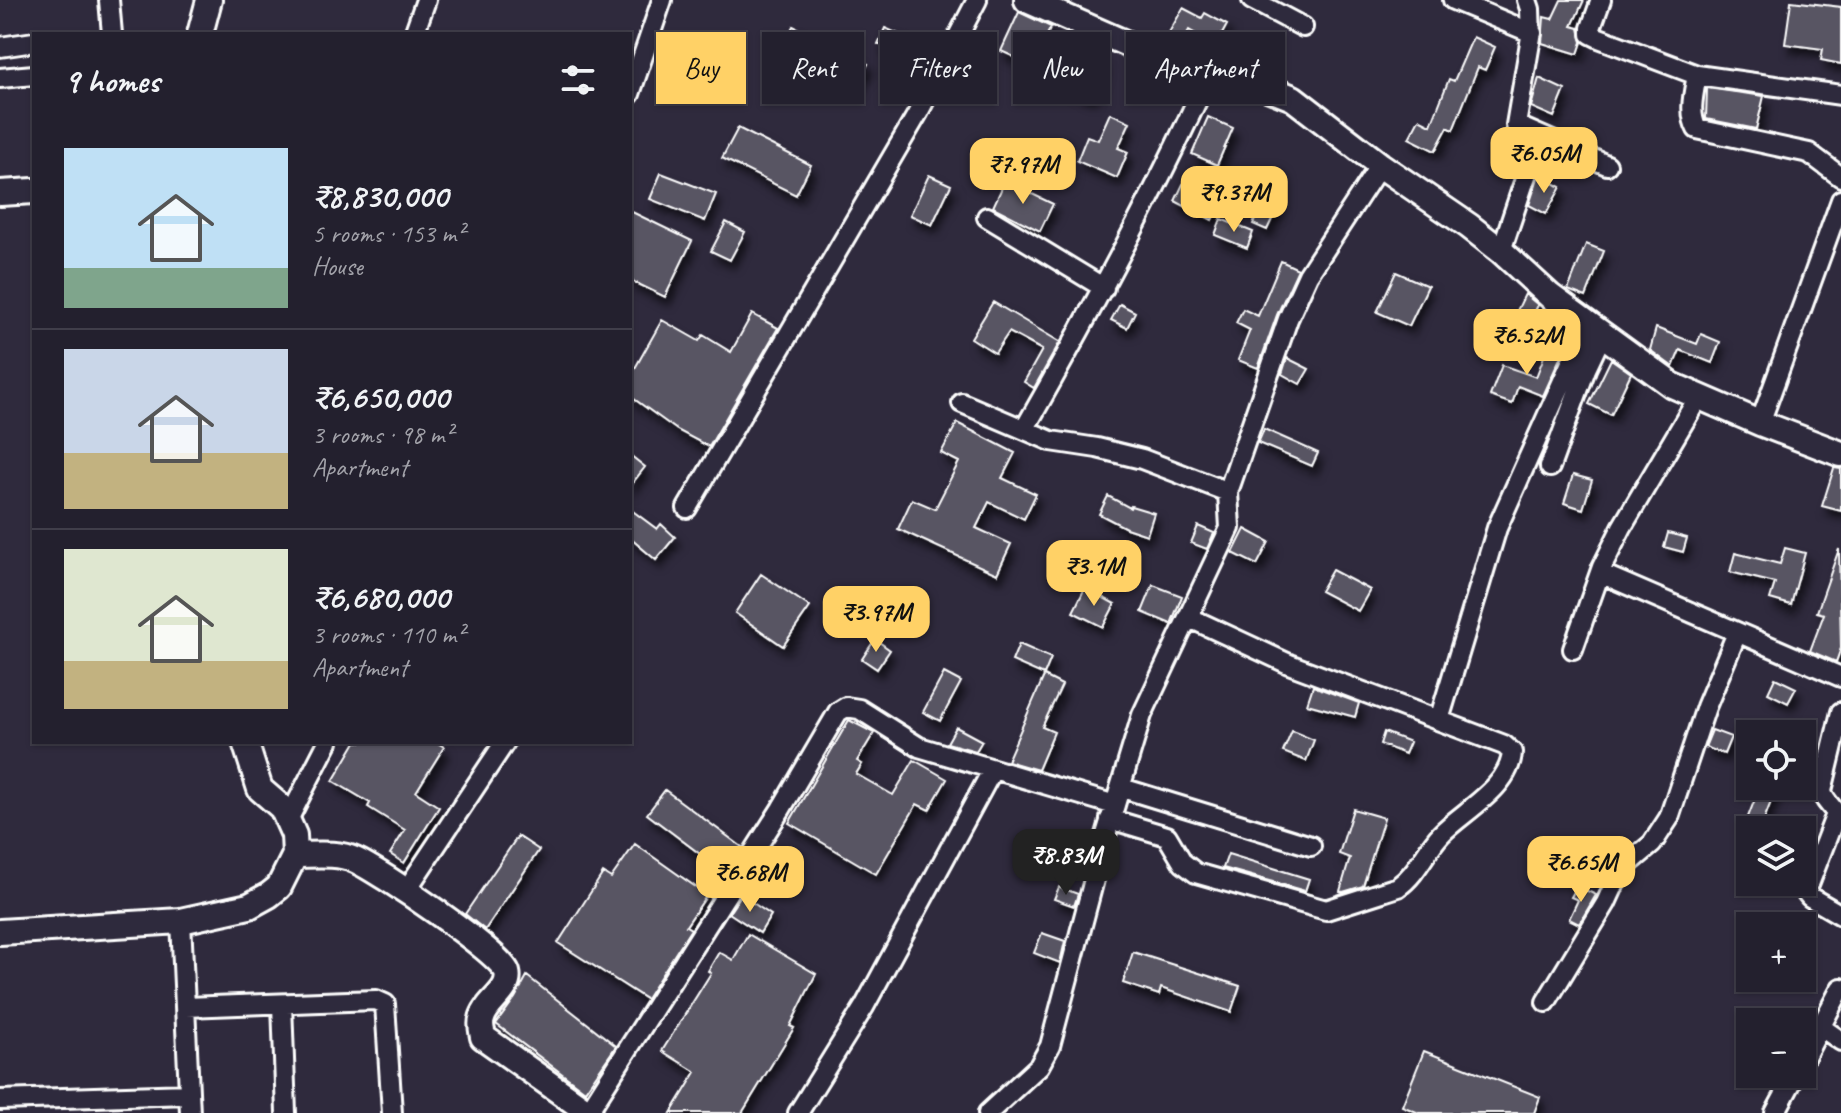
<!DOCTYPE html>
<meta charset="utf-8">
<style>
body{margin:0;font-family:Caveat,sans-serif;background:#2b2836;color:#f1f3f6;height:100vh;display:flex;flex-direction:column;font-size:30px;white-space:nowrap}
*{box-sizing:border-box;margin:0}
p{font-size:26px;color:#a3a3aa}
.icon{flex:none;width:44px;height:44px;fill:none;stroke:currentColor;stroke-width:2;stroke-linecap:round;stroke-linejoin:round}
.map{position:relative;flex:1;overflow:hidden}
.side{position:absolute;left:32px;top:32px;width:600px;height:712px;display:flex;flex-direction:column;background:#23202e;border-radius:0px;box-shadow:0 2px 6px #0004,0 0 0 2px #403e4a}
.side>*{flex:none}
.hud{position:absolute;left:656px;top:32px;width:760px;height:72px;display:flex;gap:16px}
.controls{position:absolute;left:1736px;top:720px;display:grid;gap:16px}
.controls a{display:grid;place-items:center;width:80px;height:80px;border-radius:0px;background:#23202e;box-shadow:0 2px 6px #0004,0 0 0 2px #403e4a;font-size:40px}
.price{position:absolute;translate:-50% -68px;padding:0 18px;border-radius:16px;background:#ffd166;color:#111;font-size:26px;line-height:52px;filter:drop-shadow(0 2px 4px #0008)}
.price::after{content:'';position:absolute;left:50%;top:48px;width:24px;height:18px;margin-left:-12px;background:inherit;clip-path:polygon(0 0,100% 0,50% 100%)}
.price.selected{background:#222;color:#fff}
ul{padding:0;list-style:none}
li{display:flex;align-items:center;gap:24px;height:200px;padding:0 32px}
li+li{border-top:2px solid #403e4a}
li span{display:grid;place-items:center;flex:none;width:224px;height:160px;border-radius:0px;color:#555}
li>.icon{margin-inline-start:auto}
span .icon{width:96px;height:96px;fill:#fffc;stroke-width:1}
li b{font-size:34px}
h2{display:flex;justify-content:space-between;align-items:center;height:96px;padding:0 32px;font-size:34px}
.tag{padding:0 28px;border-radius:0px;background:#23202e;box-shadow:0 2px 6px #0004,0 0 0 2px #403e4a;font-size:28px;line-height:72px}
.tag.selected{background:#ffd166;color:#111}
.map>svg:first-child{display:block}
.building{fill:#595564;stroke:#fff;stroke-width:2;filter:url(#shadow)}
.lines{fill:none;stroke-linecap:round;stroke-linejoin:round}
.minor-casing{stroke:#fff;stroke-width:24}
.tertiary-casing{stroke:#fff;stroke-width:30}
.minor{stroke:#2f2a3d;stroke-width:18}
.tertiary{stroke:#2f2a3d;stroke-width:24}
</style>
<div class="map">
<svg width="1841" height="1113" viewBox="0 0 1841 1113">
<defs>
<filter id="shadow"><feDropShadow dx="4.5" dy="8" stdDeviation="4" flood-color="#0009"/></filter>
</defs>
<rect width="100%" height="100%" fill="#2f2a3d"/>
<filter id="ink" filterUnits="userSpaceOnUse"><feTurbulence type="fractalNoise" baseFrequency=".0125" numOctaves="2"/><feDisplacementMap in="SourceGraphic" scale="16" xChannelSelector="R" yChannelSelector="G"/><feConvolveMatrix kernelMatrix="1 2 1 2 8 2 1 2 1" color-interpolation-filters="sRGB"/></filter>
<g filter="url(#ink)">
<path class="building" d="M1561,0H1584L1572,26L1579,28L1582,42L1578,54L1542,43L1544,17L1552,19Z
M1791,1L1841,7V64L1821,60L1823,49L1785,44Z
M1183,8L1202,18L1205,13L1227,25L1216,45L1189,30L1178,50L1163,43Z
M1019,12L1051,27L1032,65L1001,51Z
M793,26L868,64L856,87L781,49Z
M885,28L937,51L929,67L878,44Z
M1473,37L1495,47L1485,70L1478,67L1453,130L1448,127L1435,151L1409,138L1419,119L1431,125L1449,79L1454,81Z
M1076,53L1103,64L1090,95L1063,83Z
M1539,78L1565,90L1554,117L1531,107Z
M1707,88L1764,96L1756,129L1706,119Z
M1110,113L1130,122L1118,148L1128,152L1117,178L1077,161L1087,136L1098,140Z
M1208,117L1233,128L1217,165L1192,154Z
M738,128L811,165L796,195L722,158Z
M661,173L716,194L705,221L650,199Z
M929,175L951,185L932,225L910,215Z
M1539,175L1561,187L1546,214L1529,205Z
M1005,181L1053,204L1040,231L993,207Z
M1183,184L1221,203L1212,220L1175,201Z
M1264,200L1278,206L1267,230L1253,224Z
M630,211L692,241L665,297L630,280Z
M1221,219L1253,232L1247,248L1215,235Z
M726,222L745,232L730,260L711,251Z
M1586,244L1604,251L1586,297L1568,290Z
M1281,261L1298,269L1277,315L1258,368L1238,360L1250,330L1236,323L1243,309L1258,316Z
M1396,272L1428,286L1409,326L1377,312Z
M1525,294L1538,305L1517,349L1502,342Z
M993,302L1060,342L1034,388L1024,382L1042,350L1009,332L995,353L971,338Z
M1120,304L1135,312L1127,328L1111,320Z
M752,314L778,328L709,447L677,430L630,396V377L662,320L699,341L703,335L731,352Z
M1656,328L1697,344L1701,334L1720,342L1712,363L1680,350L1673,367L1650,350Z
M1550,341L1565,347L1543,396L1518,386L1512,404L1490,396L1502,365L1536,377Z
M1287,358L1309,369L1300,384L1282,374Z
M1611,359L1631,373L1611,415L1589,404Z
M957,423L1015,453L1002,478L1036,494L1024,519L989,502L976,528L1011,544L997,574L898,529L912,499L935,509L959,462L941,453Z
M1264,429L1318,453L1312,466L1258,443Z
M630,455L645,467L630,486Z
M1834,468L1841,469V511L1822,506Z
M1573,475L1592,480L1583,509L1564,503Z
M1108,496L1130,508L1131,506L1154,513L1147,535L1126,528L1099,514Z
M630,509L657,529L661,524L675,537L656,560L630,538Z
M1198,526L1214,533L1207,549L1191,543Z
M1245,529L1269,542L1257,565L1233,553Z
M1668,533L1687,538L1683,552L1664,547Z
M1785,548L1805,553L1791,605L1770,599L1775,583L1730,572L1735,553L1780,564Z
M1839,549L1841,648L1836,662L1810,651L1824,614L1817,612Z
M1332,570L1370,590L1358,611L1320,591Z
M761,574L810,607L783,646L735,613Z
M1153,585L1182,596L1171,624L1142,612Z
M1085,588L1115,604L1103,627L1073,612Z
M875,639L890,650L877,669L862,659Z
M1019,644L1051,658L1044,675L1012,661Z
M944,673L961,682L940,721L923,712Z
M1044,676L1062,685L1042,727L1054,732L1038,770L1007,761Z
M1775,678L1796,688L1788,703L1768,693Z
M1313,686L1359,703L1355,717L1307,704Z
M849,720L874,733L857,761L862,764L856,774L893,795L914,760L947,779L929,810L917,804L876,874L789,823Z
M956,727L982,741L976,751L947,743Z
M1712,730L1731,737L1724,754L1705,747Z
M1292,731L1314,740L1306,761L1283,752Z
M1384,732L1410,742L1405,754L1380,744Z
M356,742H436L444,747L416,792L439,807L404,863L390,854L405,830L368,807L370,803L333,781Z
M1760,786H1777L1760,830H1743Z
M665,790L742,847L724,872L647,814Z
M1353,809L1384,818L1363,886L1343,892L1340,891L1350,858L1339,854Z
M518,836L539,850L485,930L465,914Z
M635,844L707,895L686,926L691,929L646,999L558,943L603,873L611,878Z
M1228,854L1309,879L1305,891L1223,868Z
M1577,886L1596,895L1579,924L1569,919L1578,900L1571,897Z
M1059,887L1078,894L1074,906L1054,899Z
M741,895L771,915L760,933L729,913Z
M1042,933L1065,941L1060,963L1034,953Z
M748,934L816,974L790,1026L794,1028L742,1113H671L696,1072L662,1051L711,973L708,971L719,952L733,960Z
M1133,952L1240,986L1231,1012L1161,988L1159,995L1123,983Z
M527,976L616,1046L585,1091L496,1024L515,998Z
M1424,1051L1540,1097L1534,1113H1419L1402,1106Z"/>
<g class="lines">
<defs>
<path id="minor" d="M109,0L112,34
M1252,0L1303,27
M1453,0L1532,33
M1601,0L1591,28V34L1599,38L1697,75L1841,95
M414,34L426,0
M0,47L34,42
M1697,75C1694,92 1688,113 1697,129L1809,153L1841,177
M0,78L34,75
M630,94L662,0
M1516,125L1607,165
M987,217L1104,288
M1501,251L1527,173L1516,125L1531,37L1530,9L1527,0
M962,403L1051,441L1097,448L1142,459L1228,492
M1760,423L1841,200
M1025,428C1090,314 1152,199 1207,79
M1550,467L1586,369L1602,335
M687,508L918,113L977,0
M1600,573L1841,677
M1573,649L1602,567L1622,527L1698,398
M1841,712L1822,791C1824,802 1832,805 1836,814L1806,892L1810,897L1841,915
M1439,720L1497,528L1588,325
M1122,788L1311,846
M1110,819L1167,836L1183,863L1196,873L1326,910L1398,887C1417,874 1425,851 1441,834C1463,811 1510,788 1512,752L1504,745L1289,664L1188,617
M288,820L328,742
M405,892L505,742
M181,921L190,1113
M1546,1002L1606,903L1621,870L1652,844L1669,818L1706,707L1737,633
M282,1004L286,1113
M186,1007L376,1000L385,1004L392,1113
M1821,1027L1841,1041
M1802,1062L1841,988
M0,1100L189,1094
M588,1112L781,809L838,712L846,707L859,709L919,747L1115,805
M798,1113L864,1007L993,769
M988,1113L1039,1066L1050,1046L1105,838L1142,715L1230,528L1228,492L1288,319L1308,275L1380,165
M1775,1113L1796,1074"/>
<path id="tertiary" d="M1027,0L1207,79L1260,85L1293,98L1380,165L1469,226L1501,251L1550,296L1672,385L1760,423L1841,454
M200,34L209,0
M0,193L34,191
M295,855C314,855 337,852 355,860C378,870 503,954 507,972C512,991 486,1001 482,1019C480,1024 482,1031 483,1037L590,1113
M0,932L181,921L249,906L269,895L279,887L295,855L294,835L282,808L260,789L245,742"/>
</defs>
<use href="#minor" class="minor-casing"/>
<use href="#tertiary" class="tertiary-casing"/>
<use href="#minor" class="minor"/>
<use href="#tertiary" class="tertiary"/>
</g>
</g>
</svg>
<div class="controls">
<a><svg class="icon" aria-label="locate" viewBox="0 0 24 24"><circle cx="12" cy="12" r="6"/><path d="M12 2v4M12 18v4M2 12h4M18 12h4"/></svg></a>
<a><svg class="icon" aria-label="layers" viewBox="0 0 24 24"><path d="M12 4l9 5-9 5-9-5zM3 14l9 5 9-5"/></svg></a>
<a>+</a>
<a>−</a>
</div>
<b class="price" style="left:1544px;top:195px">₹6.05M</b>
<b class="price" style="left:1023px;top:206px">₹7.97M</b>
<b class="price" style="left:1234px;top:234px">₹9.37M</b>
<b class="price" style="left:1527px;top:377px">₹6.52M</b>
<b class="price" style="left:1094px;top:608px">₹3.1M</b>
<b class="price" style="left:876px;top:654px">₹3.97M</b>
<b class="price selected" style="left:1066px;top:897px">₹8.83M</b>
<b class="price" style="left:1581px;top:904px">₹6.65M</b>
<b class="price" style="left:750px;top:914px">₹6.68M</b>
<div class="hud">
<a class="tag selected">Buy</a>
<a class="tag">Rent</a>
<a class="tag">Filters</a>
<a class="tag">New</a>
<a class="tag">Apartment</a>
</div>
<section class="side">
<h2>9 homes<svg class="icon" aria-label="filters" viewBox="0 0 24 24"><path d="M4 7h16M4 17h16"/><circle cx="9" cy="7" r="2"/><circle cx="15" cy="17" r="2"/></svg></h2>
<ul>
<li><span style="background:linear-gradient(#bfe0f5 75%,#7fa58c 0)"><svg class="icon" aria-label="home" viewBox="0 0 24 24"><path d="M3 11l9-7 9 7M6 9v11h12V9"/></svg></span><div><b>₹8,830,000</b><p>5 rooms · 153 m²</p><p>House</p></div></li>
<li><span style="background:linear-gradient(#c9d6e8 65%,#c2b280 0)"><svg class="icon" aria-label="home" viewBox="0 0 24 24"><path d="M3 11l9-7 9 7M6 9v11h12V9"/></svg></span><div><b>₹6,650,000</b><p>3 rooms · 98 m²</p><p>Apartment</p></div></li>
<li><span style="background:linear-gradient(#dfe7d0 70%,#c2b280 0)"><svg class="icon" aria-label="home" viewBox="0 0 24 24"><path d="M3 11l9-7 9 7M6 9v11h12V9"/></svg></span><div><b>₹6,680,000</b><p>3 rooms · 110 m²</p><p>Apartment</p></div></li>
</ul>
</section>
</div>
